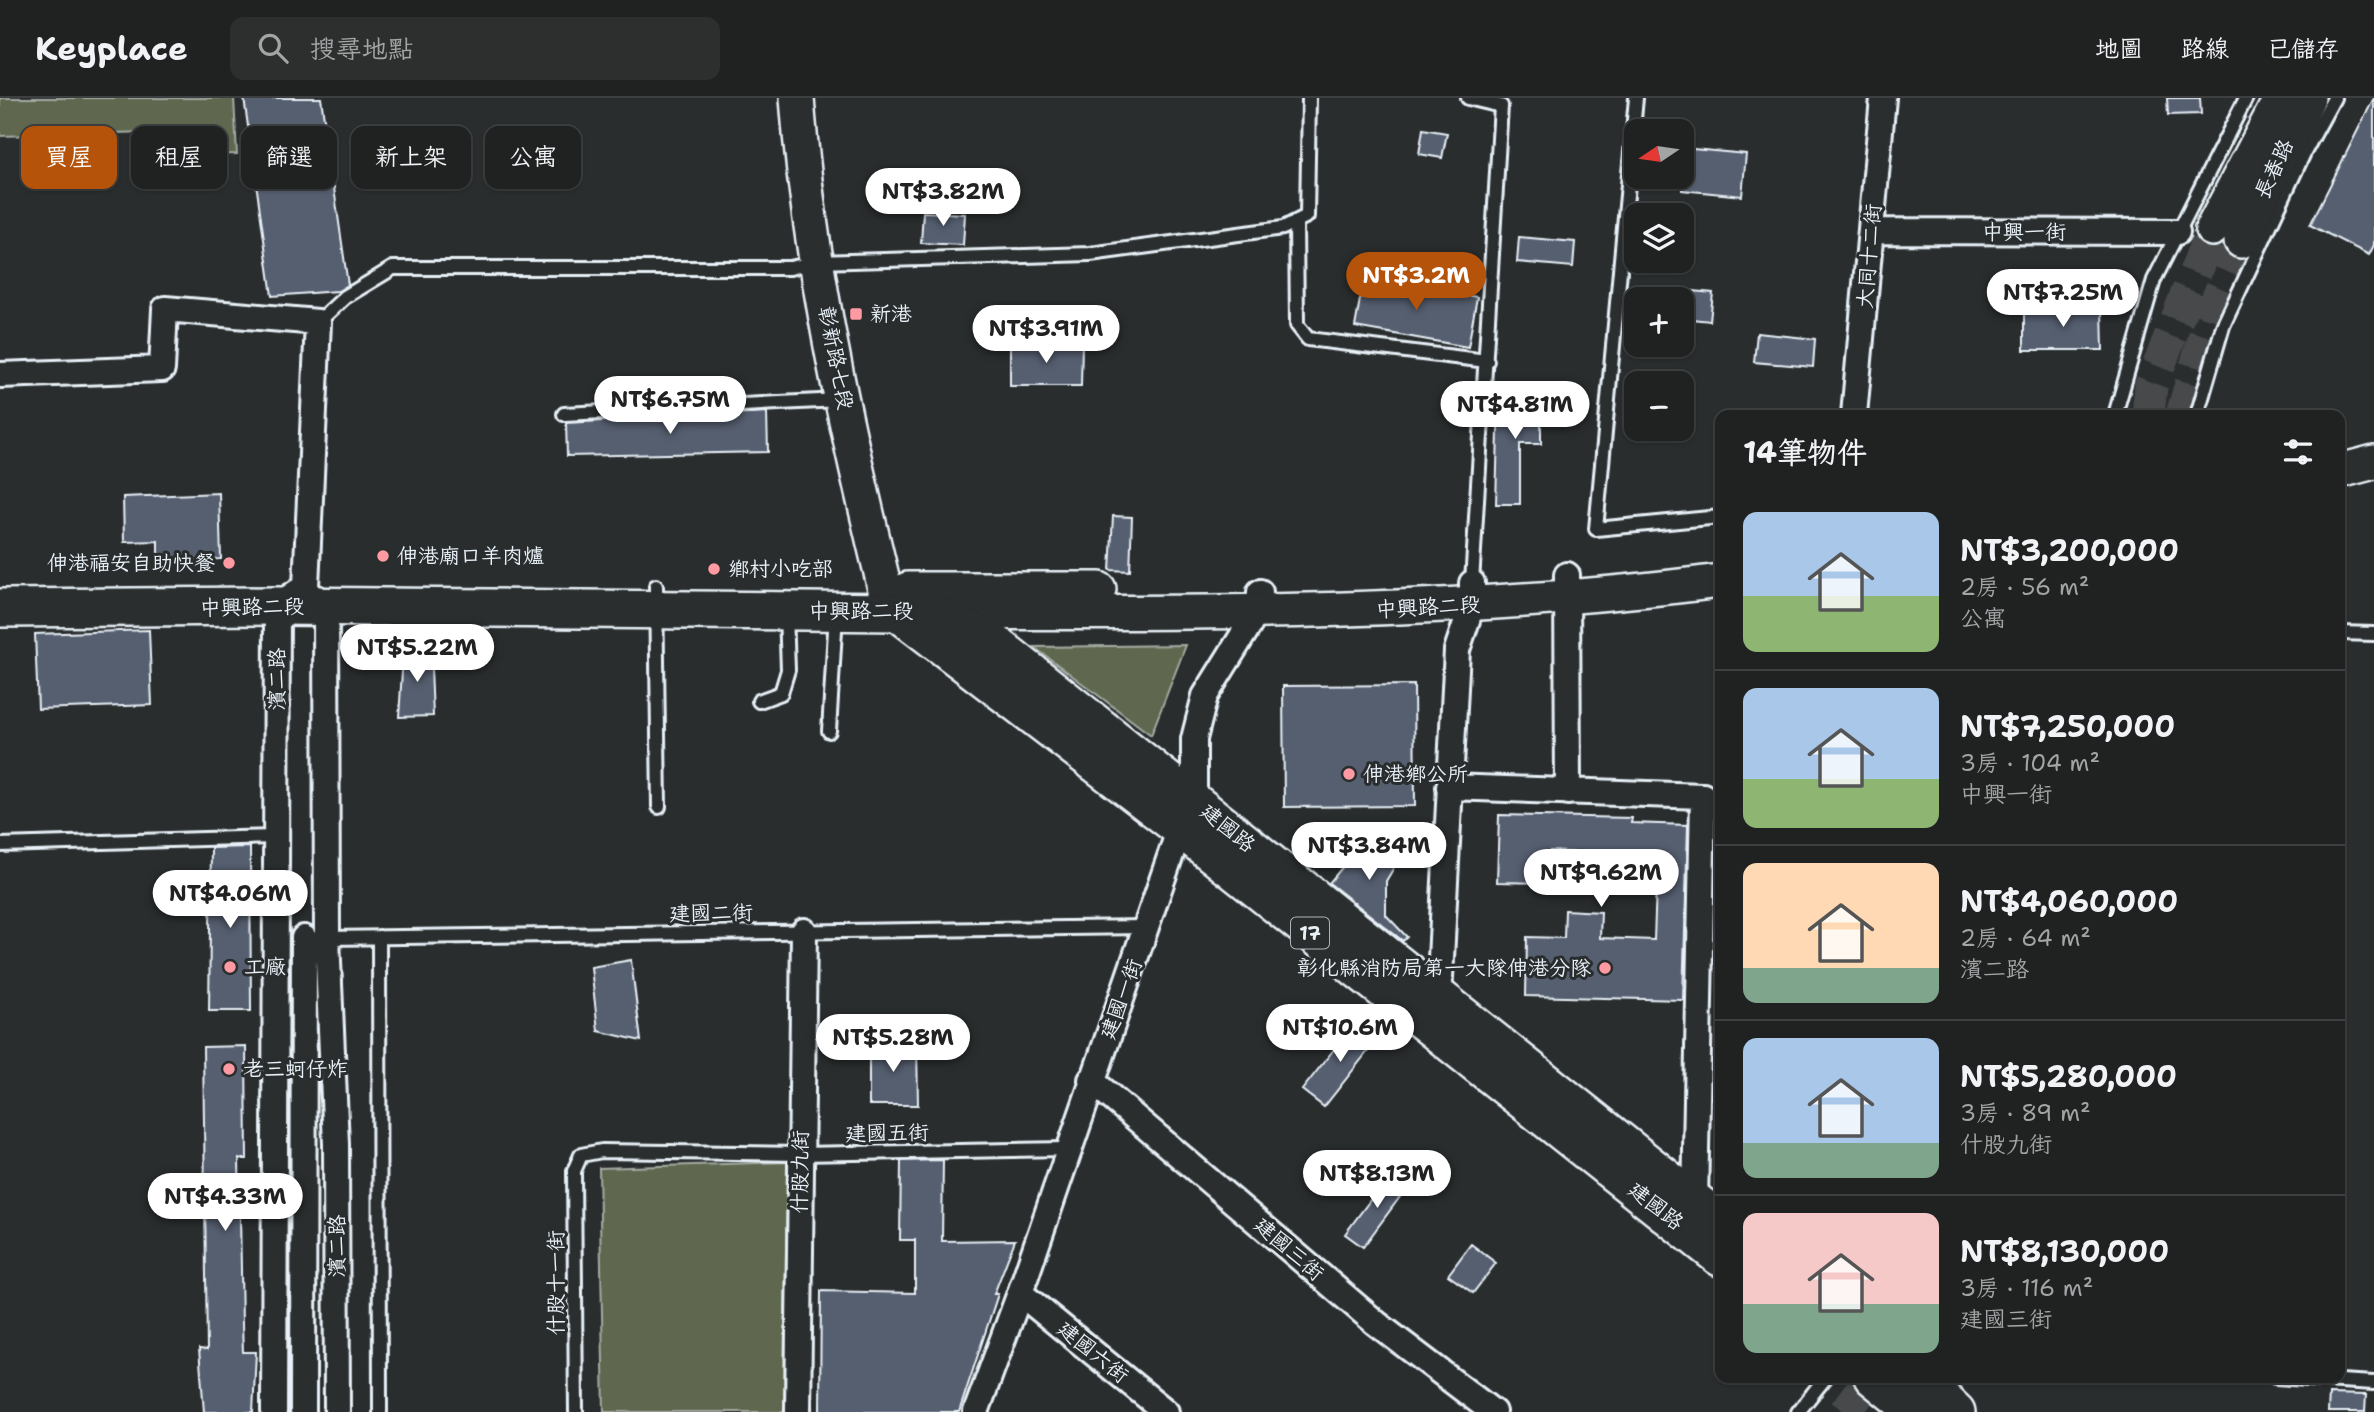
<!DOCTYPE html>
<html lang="zh-TW">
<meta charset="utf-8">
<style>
body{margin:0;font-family:"Shantell Sans","LXGW WenKai TC",sans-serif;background:#2d2f2f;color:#f1f3f6;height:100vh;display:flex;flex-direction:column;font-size:26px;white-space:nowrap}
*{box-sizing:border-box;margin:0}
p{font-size:23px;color:#a2a4a5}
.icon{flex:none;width:38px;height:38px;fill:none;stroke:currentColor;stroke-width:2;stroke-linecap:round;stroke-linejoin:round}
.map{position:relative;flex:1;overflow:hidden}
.panel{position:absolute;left:1715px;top:312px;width:630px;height:973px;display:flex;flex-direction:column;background:#202222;border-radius:14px;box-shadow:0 2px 5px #0004,0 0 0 2px #3d3f40}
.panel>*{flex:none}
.guide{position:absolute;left:21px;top:28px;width:665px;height:63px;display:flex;gap:14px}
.needle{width:46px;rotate:257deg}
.fabs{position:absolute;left:1624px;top:21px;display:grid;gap:14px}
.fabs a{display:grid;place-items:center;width:70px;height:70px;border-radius:14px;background:#202222;box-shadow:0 2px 5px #0004,0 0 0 2px #3d3f40;font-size:35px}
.price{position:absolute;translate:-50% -60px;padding:0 16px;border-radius:24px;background:#fff;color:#222;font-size:23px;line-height:46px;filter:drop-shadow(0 2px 4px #0008)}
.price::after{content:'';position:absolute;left:50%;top:42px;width:21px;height:16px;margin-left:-10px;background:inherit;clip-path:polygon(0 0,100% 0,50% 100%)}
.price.on{background:#b45309;color:#fff}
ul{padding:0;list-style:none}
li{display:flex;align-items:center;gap:21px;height:175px;padding:0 28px}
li+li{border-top:2px solid #3d3f40}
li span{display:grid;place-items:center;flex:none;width:196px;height:140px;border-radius:14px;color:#555}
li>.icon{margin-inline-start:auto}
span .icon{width:84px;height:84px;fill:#fffc;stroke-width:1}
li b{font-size:30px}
h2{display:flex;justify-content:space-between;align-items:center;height:84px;padding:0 28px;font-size:30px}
.chip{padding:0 24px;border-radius:14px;background:#202222;box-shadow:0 2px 5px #0004,0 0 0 2px #3d3f40;font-size:24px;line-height:63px}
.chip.on{background:#b45309;color:#fff}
header{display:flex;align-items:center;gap:42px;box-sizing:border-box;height:98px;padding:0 35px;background:#202222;border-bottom:2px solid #3d3f40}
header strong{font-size:33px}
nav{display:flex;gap:38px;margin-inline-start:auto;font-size:24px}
.search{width:490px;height:63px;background:#2d2f2f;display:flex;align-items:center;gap:18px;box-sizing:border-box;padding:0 24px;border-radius:14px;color:#a2a4a5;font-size:26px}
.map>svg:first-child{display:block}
.green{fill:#5f684f;stroke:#a4aca4;stroke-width:2}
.building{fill:#565e6f;stroke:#e8f1f8;stroke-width:2}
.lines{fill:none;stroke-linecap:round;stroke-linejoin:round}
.secondary-tunnel{stroke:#464a4c;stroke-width:33;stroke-dasharray:33 17;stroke-linecap:butt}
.lane-casing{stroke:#e8f1f8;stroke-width:18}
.street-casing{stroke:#e8f1f8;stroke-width:30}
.secondary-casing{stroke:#e8f1f8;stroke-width:38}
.primary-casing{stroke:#e8f1f8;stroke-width:42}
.lane{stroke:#2a2d2e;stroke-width:12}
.street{stroke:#2a2d2e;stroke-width:24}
.secondary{stroke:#2a2d2e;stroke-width:33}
.primary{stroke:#2a2d2e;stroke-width:37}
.poi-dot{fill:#ff9aa2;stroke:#2a2d2e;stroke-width:2.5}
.labels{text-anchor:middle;stroke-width:6;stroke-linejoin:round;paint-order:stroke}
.shield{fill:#2a2d2e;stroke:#afb6bb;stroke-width:2}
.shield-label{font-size:19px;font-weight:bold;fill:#e8f1f8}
.street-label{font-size:21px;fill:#e8f1f8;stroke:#2a2d2e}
.poi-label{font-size:21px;fill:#e8f1f8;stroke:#2a2d2e;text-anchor:start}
</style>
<header>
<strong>Keyplace</strong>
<div class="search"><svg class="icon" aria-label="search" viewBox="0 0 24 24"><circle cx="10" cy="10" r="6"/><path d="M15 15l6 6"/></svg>搜尋地點</div>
<nav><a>地圖</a><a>路線</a><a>已儲存</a></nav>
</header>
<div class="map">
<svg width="2374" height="1314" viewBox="0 0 2374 1314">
<rect width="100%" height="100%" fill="#2a2d2e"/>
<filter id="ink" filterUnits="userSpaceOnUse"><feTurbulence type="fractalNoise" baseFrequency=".0143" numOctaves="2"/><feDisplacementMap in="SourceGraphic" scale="14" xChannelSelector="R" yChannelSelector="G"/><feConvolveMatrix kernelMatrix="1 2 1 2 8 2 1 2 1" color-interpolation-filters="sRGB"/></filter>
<g filter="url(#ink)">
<path class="green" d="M0,0H234L237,56L158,58L150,34L0,38Z
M1186,547L1151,637L1034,549Z
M787,1064L784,1314H604L599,1070Z"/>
<path class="building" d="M244,0H321L348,187L338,193L272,198Z
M2167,0H2200L2201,16L2168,17Z
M2374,0V147L2369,157L2310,127Z
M1423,31L1447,35L1442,60L1419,56Z
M1682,50L1746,56L1742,98L1682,92Z
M923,114L965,116L963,147L921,145Z
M1519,139L1575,144L1573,169L1517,164Z
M1364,179L1477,199L1468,249L1355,229Z
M1682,192L1713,195L1710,223L1682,220Z
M2102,210L2103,252H2024V211Z
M1757,235L1815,241L1813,269L1754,264Z
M1010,245L1082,246L1081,288H1010Z
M1499,297H1541V346H1520V406H1496Z
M767,314L768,354L567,358L566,325Z
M219,395L221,461L158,462V443L124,444L123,399Z
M1113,418L1132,419L1130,473L1110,472Z
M149,532L152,607L38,611L35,536Z
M430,545L433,618L399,619L403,558Z
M1414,587L1415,708L1284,709L1283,588Z
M1499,717L1632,720L1631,725L1688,727L1683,902L1526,898L1527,839L1564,840L1565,812L1601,814L1600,840L1654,842L1657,759L1550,753L1549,785L1497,784Z
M1399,747L1393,771L1386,783V817L1407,839L1403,843L1329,785L1360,748Z
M250,749L251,913H209L211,750Z
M631,862L641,943L598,933L591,869Z
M1357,922L1379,939L1324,1009L1302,992Z
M869,944H917L918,1007H869Z
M246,948L247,1061H239L242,1227L243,1254H256L253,1314H204L199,1251L207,1252L203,949Z
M943,1062L942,1143L1015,1142L994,1196H998L959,1314H820L821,1193L915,1195V1142H900L901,1063Z
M1391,1074L1408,1088L1363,1149L1345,1136Z
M1471,1146L1496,1165L1473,1195L1448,1177Z
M2329,1296L2366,1297L2365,1314H2328Z"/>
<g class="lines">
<path class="secondary-tunnel" d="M2148,317L2151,288L2212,131
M2182,317L2211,217L2241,143
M1845,1314L1871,1279"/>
<defs>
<path id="lane" d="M1468,0L1501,8L1472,485
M1636,0L1596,431L1720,419
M1296,124L1297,227L1308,241L1487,263
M318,224L345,199L393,170H790L817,164L1090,156L1283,130L1307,118L1309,0
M564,316L840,302
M2115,317L2154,182L2246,0
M2197,317L2223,228L2304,55L2334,0
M656,488L659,709
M2340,535L2374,536
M759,603L781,595L788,572L786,515
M829,633L836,515
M0,747L276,739
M379,839L380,1314
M326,840L1147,829
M2275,1279L2374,1285
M576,1314L574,1073L581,1057L602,1053L800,1056L1068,1051
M1798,1314L1826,1279"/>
<path id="street" d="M1871,133L2177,134
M0,277L162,271L165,211L318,224L306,488
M1854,317L1883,0
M1567,477L1568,694
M317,500L326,508L327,840L336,1046L337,1314
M1449,689L1703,698L1695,1104
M1439,899L1457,552L1472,507V485
M1091,982L1376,1225L1493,1314
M1020,1195L1166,1314
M274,1314L277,508L306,488
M303,1314L304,840
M798,1314L804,833
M976,1314L1020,1195L1180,730L1194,702V641L1205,598L1259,511L1260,494"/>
<path id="secondary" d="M797,0C809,164 846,332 885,491L898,514C1173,515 1448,518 1720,483
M2212,131L2281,0
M2241,143L2308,0
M2340,373L2374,364
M908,491H1099"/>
<path id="primary" d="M921,509L992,543L1720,1123
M0,510L277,508L898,514L1180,730L1720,1159
M1873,1279L1916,1314
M1919,1279L1956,1314"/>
</defs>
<use href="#lane" class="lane-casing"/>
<use href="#street" class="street-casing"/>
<use href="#secondary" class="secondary-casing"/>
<use href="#primary" class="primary-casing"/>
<use href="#lane" class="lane"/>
<use href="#street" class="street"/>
<use href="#secondary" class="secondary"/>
<use href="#primary" class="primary"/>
</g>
</g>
<g class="poi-dot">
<rect x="849" y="209" width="14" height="14" rx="3.5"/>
<circle cx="383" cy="458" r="7"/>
<circle cx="229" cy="465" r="7"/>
<circle cx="714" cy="471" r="7"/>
<circle cx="1349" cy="676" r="7"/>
<circle cx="230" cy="869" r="7"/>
<circle cx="1605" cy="870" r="7"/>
<circle cx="229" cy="971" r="7"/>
</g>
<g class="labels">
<rect class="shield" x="1291" y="819.5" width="38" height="31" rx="5"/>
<g class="shield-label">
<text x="1310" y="842">17</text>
</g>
<g class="street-label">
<text transform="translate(2274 71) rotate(-65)" y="7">長春路</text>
<text x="2024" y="141">中興一街</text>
<text transform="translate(1869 158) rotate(-85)" y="7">大同十二街</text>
<text transform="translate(836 260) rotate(79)" y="7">彰新路七段</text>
<text transform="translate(252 509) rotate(-1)" y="7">中興路二段</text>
<text transform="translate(1428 509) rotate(-3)" y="7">中興路二段</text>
<text x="861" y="520">中興路二段</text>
<text transform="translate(277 581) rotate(-90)" y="7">濱二路</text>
<text transform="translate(1228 730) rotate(39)" y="7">建國路</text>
<text transform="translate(711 815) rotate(-1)" y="7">建國二街</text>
<text transform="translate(1121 901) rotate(-70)" y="7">建國一街</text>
<text transform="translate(887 1035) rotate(-1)" y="7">建國五街</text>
<text transform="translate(800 1074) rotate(-89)" y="7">什股九街</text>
<text transform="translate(1656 1108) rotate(38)" y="7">建國路</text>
<text transform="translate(337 1148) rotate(-90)" y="7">濱二路</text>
<text transform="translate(1289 1151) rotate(41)" y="7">建國三街</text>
<text transform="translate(556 1185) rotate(-90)" y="7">什股十一街</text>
<text transform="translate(1093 1254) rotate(39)" y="7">建國六街</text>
</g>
<g class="poi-label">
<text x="870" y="223">新港</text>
<text x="397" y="465">伸港廟口羊肉爐</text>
<text x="215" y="472" text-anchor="end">伸港福安自助快餐</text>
<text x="728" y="478">鄉村小吃部</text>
<text x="1363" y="683">伸港鄉公所</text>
<text x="244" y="876">工廠</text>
<text x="1591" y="877" text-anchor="end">彰化縣消防局第一大隊伸港分隊</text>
<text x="243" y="978">老三蚵仔炸</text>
</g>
</g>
</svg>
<div class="fabs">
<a><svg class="needle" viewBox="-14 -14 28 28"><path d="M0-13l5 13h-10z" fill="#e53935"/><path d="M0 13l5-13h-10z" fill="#a2a4a5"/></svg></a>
<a><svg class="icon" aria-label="layers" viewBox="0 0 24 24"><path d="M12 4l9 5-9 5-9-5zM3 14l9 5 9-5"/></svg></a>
<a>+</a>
<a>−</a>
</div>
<b class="price" style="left:943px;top:130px">NT$3.82M</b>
<b class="price on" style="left:1416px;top:214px">NT$3.2M</b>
<b class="price" style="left:2063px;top:231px">NT$7.25M</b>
<b class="price" style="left:1046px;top:267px">NT$3.91M</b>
<b class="price" style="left:670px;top:338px">NT$6.75M</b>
<b class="price" style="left:1515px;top:343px">NT$4.81M</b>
<b class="price" style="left:417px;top:586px">NT$5.22M</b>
<b class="price" style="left:1369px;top:784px">NT$3.84M</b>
<b class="price" style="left:1601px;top:811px">NT$9.62M</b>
<b class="price" style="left:230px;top:832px">NT$4.06M</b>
<b class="price" style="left:1340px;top:966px">NT$10.6M</b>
<b class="price" style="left:893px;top:976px">NT$5.28M</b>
<b class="price" style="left:1377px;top:1112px">NT$8.13M</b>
<b class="price" style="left:225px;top:1135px">NT$4.33M</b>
<div class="guide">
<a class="chip on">買屋</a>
<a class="chip">租屋</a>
<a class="chip">篩選</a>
<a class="chip">新上架</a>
<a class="chip">公寓</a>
</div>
<section class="panel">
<h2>14筆物件<svg class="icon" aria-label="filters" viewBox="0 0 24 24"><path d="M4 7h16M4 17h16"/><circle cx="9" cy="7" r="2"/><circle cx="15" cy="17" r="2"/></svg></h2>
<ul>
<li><span style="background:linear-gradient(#a9c7e8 60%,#8fb573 0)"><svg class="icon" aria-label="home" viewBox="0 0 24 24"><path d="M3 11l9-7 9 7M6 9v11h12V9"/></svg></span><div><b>NT$3,200,000</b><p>2房 · 56 m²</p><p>公寓</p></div></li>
<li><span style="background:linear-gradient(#a9c7e8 65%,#8fb573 0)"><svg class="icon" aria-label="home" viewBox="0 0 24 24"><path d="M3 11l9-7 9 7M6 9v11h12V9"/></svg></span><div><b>NT$7,250,000</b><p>3房 · 104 m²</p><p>中興一街</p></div></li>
<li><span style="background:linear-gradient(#ffd9b3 75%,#7fa58c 0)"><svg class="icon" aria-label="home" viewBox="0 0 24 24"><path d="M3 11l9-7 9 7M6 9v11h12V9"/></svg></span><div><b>NT$4,060,000</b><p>2房 · 64 m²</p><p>濱二路</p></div></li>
<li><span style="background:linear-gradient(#a9c7e8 75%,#7fa58c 0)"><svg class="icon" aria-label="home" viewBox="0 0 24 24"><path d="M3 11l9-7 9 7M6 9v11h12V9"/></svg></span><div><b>NT$5,280,000</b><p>3房 · 89 m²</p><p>什股九街</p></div></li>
<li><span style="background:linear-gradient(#f6c9c9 65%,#7fa58c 0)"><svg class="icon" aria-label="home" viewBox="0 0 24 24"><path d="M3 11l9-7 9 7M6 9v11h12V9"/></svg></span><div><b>NT$8,130,000</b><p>3房 · 116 m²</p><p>建國三街</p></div></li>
</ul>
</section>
</div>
